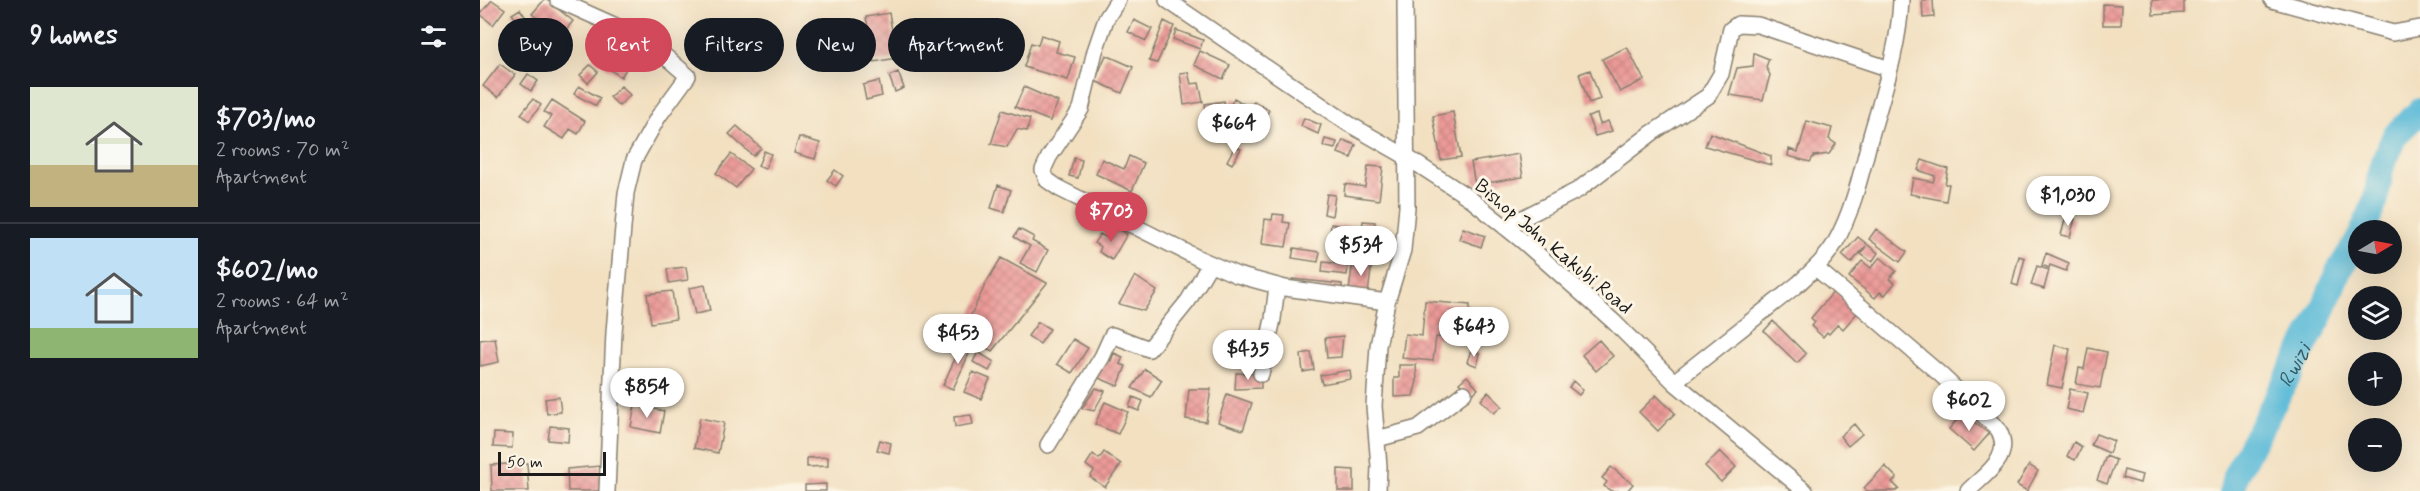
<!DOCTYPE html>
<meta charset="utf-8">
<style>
body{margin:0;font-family:Mynerve,sans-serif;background:#20242c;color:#f1f3f6;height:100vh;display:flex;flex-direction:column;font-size:22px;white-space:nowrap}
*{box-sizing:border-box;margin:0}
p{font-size:20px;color:#9ea1a6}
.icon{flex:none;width:33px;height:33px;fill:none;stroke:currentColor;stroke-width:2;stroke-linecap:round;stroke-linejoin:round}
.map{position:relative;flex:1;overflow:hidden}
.drawer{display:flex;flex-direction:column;background:#171b24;width:480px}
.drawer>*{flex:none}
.top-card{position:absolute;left:18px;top:18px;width:570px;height:54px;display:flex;gap:12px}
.needle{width:39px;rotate:80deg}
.controls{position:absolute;left:1868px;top:220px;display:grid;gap:12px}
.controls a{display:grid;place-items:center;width:54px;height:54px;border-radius:50%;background:#171b24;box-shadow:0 6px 24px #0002;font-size:30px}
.scale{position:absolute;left:18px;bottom:15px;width:108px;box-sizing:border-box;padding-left:6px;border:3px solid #1c1c1c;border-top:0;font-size:16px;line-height:21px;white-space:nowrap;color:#1c1c1c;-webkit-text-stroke:4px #fcf5e5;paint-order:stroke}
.price{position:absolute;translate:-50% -51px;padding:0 14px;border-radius:21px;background:#fff;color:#222;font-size:20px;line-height:39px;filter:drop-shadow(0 2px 3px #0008)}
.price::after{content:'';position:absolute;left:50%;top:36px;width:18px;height:14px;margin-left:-9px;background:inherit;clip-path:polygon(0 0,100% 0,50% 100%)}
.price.active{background:#d1495b;color:#fff}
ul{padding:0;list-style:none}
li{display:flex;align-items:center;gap:18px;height:150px;padding:0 30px}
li+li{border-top:2px solid #363941}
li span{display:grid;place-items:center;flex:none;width:168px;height:120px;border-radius:0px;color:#555}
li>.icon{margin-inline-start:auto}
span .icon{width:72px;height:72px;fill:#fffc;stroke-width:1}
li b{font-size:26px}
h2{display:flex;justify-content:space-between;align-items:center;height:72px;padding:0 30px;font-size:26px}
.pill{padding:0 21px;border-radius:27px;background:#171b24;box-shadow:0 6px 24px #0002;font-size:21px;line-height:54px}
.pill.active{background:#d1495b;color:#fff}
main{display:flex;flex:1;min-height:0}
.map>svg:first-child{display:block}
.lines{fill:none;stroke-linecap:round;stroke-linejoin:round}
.river{stroke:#5abad8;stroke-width:26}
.building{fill:url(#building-cross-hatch)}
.minor-casing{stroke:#877e6e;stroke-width:18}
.minor{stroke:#fff;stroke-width:15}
.labels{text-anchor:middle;stroke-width:6;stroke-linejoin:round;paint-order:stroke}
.street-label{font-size:20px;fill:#1c1c1c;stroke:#fcf5e5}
.water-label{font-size:21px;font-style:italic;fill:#355b67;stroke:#fcf5e5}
</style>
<main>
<section class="drawer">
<h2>9 homes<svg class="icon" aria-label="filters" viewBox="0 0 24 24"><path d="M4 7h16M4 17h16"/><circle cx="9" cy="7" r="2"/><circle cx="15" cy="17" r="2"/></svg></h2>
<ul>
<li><span style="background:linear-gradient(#dfe7d0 65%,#c2b280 0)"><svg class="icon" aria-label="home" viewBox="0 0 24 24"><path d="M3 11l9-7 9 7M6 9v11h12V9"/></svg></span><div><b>$703/mo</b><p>2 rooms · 70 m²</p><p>Apartment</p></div></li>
<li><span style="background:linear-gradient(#bfe0f5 75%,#8fb573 0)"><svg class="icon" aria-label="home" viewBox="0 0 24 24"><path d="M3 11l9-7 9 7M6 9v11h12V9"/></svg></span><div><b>$602/mo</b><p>2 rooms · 64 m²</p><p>Apartment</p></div></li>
</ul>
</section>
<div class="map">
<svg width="1940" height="491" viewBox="0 0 1940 491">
<defs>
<pattern id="building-cross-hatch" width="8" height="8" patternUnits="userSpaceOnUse" patternTransform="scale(1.5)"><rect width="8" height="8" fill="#eb9a98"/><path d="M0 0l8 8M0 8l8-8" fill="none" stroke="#c98482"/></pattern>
</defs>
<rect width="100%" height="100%" fill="#fcf5e5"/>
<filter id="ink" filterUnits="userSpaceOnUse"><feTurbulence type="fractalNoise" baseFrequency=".0167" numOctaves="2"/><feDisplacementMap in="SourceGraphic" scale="12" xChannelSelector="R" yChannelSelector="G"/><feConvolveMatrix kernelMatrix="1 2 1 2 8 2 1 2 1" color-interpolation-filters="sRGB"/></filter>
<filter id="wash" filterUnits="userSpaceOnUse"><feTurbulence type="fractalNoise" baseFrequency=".008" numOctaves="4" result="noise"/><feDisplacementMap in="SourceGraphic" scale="24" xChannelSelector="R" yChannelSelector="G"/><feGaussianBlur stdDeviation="1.35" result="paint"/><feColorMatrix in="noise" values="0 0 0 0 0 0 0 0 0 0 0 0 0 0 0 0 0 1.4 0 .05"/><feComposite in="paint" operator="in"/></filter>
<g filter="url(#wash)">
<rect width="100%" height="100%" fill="#f2e0c1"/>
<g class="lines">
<g class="river">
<path d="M1883,231L1896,199L1901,168L1915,135L1940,111"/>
<path id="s1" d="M1752,491L1755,476L1841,315L1858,272L1878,240"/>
</g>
</g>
<g id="blocks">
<path class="building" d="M12,0L25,9L13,25L0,14Z
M64,0H67L93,21L80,37L52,14Z
M1442,0H1453L1454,17L1443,18Z
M1672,0H1704V13L1673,15Z
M1623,4L1642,5L1641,25H1623Z
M40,9L51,25L44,30L32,14Z
M409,13L417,58L394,62L386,17Z
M654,20L672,29L666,41L648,32Z
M684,21L694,26L677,63L669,61Z
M696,30L723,40L720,49L693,39Z
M128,32L157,51L141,77L112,58Z
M561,35L579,41L576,52L595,57L588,80L544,67L551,43L558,45Z
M1147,47L1164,80L1140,92L1122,59Z
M720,51L750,65L743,79L714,65Z
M1274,53L1289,59L1286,67L1290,75L1283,100L1249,95L1257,68L1273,66Z
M626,55L653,67L642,93L615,81Z
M20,64L35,75L18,97L3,86Z
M110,65L118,72L108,83L100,75Z
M1110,70L1120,99L1109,103L1099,74Z
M418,72L424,88L415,92L409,76Z
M708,72L711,84L719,83L723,102L704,105L700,73Z
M48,74L58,81L51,91L41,84Z
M399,81L402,96L386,100L383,85Z
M99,86L120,98L116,106L94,94Z
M141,86L150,95L139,106L130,97Z
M544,87L578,102L570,121L535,107Z
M754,98L767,106L760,119L747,112Z
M53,99L61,105L49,121L41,114Z
M72,100L105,121L98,134L90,129L84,139L64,127L71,116L64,112Z
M744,101L745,108L726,111L725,104Z
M774,101L789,110L783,122L767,113Z
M522,110L550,119L547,131L537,129L527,147L511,144Z
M973,112L981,157L961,160L953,116Z
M1117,114L1120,124L1128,121L1132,131L1115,136L1108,117Z
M824,118L841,125L838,134L821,126Z
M1327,121L1352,128L1349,139L1356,144L1349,154L1334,156L1330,162L1308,156L1309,149L1318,152Z
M257,126L281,148L273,156L249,134Z
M1230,133L1291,156V165L1225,146Z
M319,137L340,143L335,159L314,153Z
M845,139L857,142L855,149L843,146Z
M863,140L876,145L871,158L858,153Z
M755,146L761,149L752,164L747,161Z
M284,151L291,154L285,169L278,166Z
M251,154L271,169L256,188L236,173Z
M1039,154L1043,177L995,185L991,162Z
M649,156L664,163L652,191L616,174L622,159L644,169Z
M594,158L602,160L598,178L589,176Z
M1442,160L1468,169L1465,184H1469L1466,201L1430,194L1433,178L1453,182L1455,176L1438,170Z
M888,166L903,167L899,200L864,195L865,184L885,187Z
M355,170L363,176L356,186L347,180Z
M518,185L531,190L524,212L511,208Z
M847,194L855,195L852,216L844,214Z
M628,196L651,205L648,213L625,204Z
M793,214L804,215L803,222L810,223L806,247L782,244L785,219L792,220Z
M1586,216L1595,219L1590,237L1581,235Z
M883,221L895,222L892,240L881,238Z
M851,224L877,227L875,237L850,234Z
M634,226L647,234L632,260L619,252L621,247L614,243L620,234L627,238Z
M983,228L1005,236L1001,247L979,239Z
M539,229L554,237L552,241L568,250L557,272L540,263L550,246L534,237Z
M1396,229L1427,252L1420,262L1389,239Z
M1378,237L1398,253L1392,262L1381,254L1386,246L1371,263L1362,255Z
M863,246L876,248L874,258L862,256Z
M814,248L840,252L838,262L812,258Z
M1566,253L1589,263L1586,271L1570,265L1569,268L1562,265Z
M1539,256L1545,258L1538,286L1532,284Z
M1400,257L1416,271L1409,279L1415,283L1405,295L1400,292L1395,298L1369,277L1382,261L1391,268Z
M521,258L567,283L512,351L482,334L506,283Z
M873,260L892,262L888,294L869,291Z
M843,262L868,265L867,275L842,272Z
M1557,266L1569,270L1564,289L1551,285Z
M206,267L208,280L189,283L187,269Z
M655,276L677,291L664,311L639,304Z
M812,279L862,284V289L811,284Z
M225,285L230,311L215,314L209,288Z
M1355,290L1378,312L1363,329L1358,324L1349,334L1347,332L1343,337L1331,326L1335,322L1331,318Z
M192,291L196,319L171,323L167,294Z
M945,301L990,305L986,340L956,337L953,361L922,358L925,334L942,336Z
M1293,321L1326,354L1317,363L1284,331Z
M558,322L570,329L560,344L548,336Z
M863,336L861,357L847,358L845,338Z
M15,338L19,362L0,366V340Z
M593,339L608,348L592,373L577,364Z
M1119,340L1133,356L1116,371L1102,355Z
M483,341L493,345L473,389L463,385Z
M1575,345L1590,349L1582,388L1567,385Z
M1608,348L1627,352L1620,388L1596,384L1599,368L1604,369Z
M991,350L1000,354L997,366L987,362Z
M498,352L514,362L509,371L493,362Z
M831,352L834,370L823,372L821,354Z
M634,353L643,357L640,364L646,366L638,386L614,376L622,357L631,361Z
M919,365H936L937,381L933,396L914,397V378H919Z
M665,369L682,380L671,397L652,388Z
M870,370L871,379L842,384L840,375Z
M493,372L510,379L501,399L484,392Z
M756,373L781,374V388L755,389Z
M987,376L998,389L990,396L979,383Z
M1093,381L1103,390L1099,395L1089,387Z
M161,382L192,386L189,402L159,398Z
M616,388L625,391L614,411L602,408Z
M709,389H731L726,422L706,419Z
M1590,389L1608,393L1603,413L1586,409Z
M1008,392L1022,406L1014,413L1001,400Z
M747,394L772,403L763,430L738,422Z
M1176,395L1195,413L1178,431L1159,412Z
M79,397L81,412L67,414L65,399Z
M653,397L663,401L659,411L649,407Z
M625,402L648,412L638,434L615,424Z
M155,405L184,411L180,433L151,427Z
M1483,413L1509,434L1494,451L1469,429Z
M491,415L493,424L475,427L474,417Z
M220,418L244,423L238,453L214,448Z
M1374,424L1382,434L1368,446L1360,436Z
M70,426L89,428L88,442L68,440Z
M14,433L33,434L32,448L13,447Z
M1616,434L1634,441L1629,453L1611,445Z
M400,440L411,443L409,453L397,450Z
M1594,442L1602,447L1595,460L1587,456Z
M1240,451L1256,467L1241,482L1225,466Z
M624,452L641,464L625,487L610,477L614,471L606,465L613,454L619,459Z
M1626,456L1636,460L1627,484L1617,480Z
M348,457V466L327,467V458Z
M47,463L49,491H12L11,465Z
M1549,465L1558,471L1547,491L1537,485Z
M120,466L122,491H88L87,469Z
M1405,466L1417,478L1412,482L1419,489L1416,491H1387L1384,488Z
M1131,467L1153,484L1147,491H1131L1124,486L1127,482L1122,478Z
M858,469L874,470V491H858Z
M1644,470L1662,475L1660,483L1642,478Z
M346,484V491H325V485Z"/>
</g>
</g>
<g filter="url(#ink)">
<use href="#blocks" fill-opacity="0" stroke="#877e6e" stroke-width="1.5"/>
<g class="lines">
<defs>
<path id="minor" d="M78,0L165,39L208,76L178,117L154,160L146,193L134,332L127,491
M638,0L626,19L615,51L601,109L569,157L563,170L567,180L580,189L720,259L757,275L805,288L907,302
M687,0L869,124L925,156L988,197L1045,243L1134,322L1194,382L1325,491
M1792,0L1913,33L1940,28
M1025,227L1098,190L1172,133L1228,96L1241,74L1251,29L1258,24L1278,25L1410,69
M1336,268L1461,375L1518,429C1534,457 1506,473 1488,491
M781,374L793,319L797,286
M1194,382L1318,284C1331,272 1346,259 1355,243C1373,211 1381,174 1390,139C1403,93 1419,48 1421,0
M897,439L938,428L984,393
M568,445L622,357L632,335L669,349L708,301L730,264
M898,491L899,466L894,406L898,346L907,302L923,250L927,207L925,0"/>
</defs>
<use href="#minor" class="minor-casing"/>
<use href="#minor" class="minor"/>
</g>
</g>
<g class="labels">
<g class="street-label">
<text transform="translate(1074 246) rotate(40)" y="7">Bishop John Kakubi Road</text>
</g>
<g class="water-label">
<text dy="7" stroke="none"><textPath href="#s1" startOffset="141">Rwizi</textPath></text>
</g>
</g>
</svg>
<div class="controls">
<a><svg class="needle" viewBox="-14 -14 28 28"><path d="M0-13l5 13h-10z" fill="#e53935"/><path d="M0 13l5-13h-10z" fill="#9ea1a6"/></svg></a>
<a><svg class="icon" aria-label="layers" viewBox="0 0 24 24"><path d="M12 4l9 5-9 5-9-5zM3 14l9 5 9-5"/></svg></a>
<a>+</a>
<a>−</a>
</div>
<div class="scale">50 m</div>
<b class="price" style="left:754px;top:155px">$664</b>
<b class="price" style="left:1588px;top:227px">$1,030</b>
<b class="price active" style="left:631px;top:243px">$703</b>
<b class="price" style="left:881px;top:277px">$534</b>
<b class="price" style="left:994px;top:358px">$643</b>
<b class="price" style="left:478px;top:365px">$453</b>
<b class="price" style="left:768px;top:381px">$435</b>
<b class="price" style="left:167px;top:419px">$854</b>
<b class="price" style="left:1489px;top:432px">$602</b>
<div class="top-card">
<a class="pill">Buy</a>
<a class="pill active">Rent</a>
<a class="pill">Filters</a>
<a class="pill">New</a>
<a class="pill">Apartment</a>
</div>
</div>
</main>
